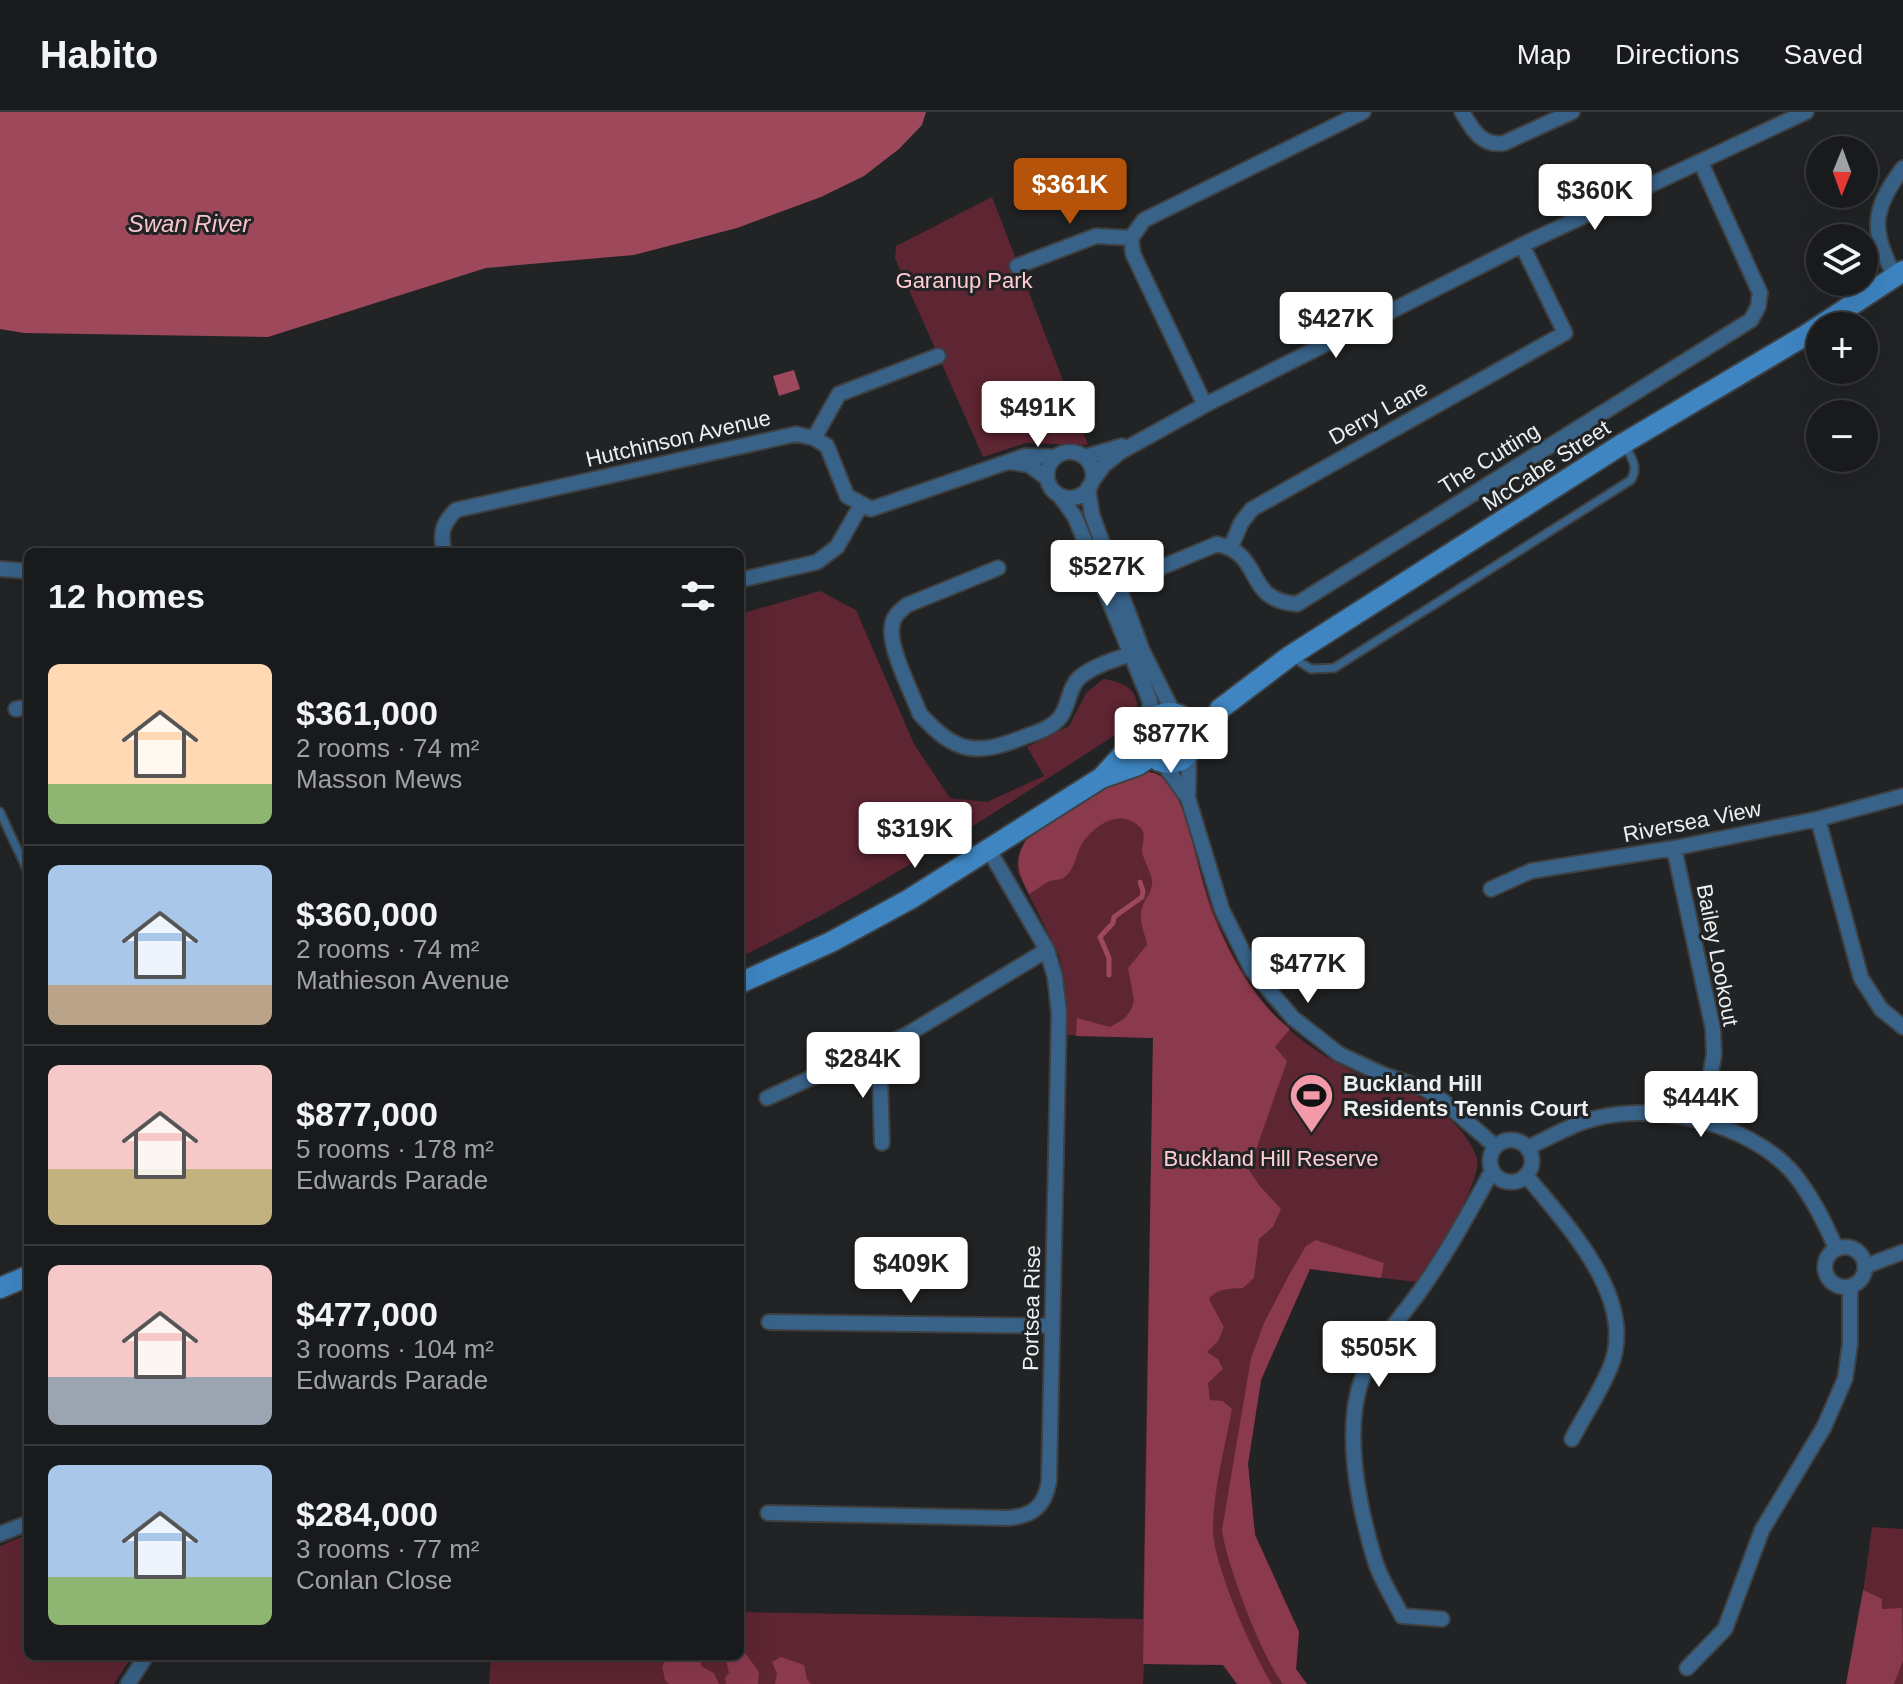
<!DOCTYPE html>
<meta charset="utf-8">
<style>
body{margin:0;font-family:Helvetica,sans-serif;background:#262729;color:#f1f3f6;height:100vh;display:flex;flex-direction:column;font-size:30px;white-space:nowrap}
*{box-sizing:border-box;margin:0}
p{font-size:26px;color:#9fa1a3}
.icon{flex:none;width:44px;height:44px;fill:none;stroke:currentColor;stroke-width:2;stroke-linecap:round;stroke-linejoin:round}
.map{position:relative;flex:1;overflow:hidden}
.side{position:absolute;left:24px;top:436px;width:720px;height:1112px;display:flex;flex-direction:column;background:#191a1c;border-radius:12px;box-shadow:0 8px 32px #0002,0 0 0 2px #37383b}
.side>*{flex:none}
.needle{width:52px;rotate:181deg}
.buttons{position:absolute;left:1806px;top:24px;display:grid;gap:16px}
.buttons a{display:grid;place-items:center;width:72px;height:72px;border-radius:50%;background:#191a1c;box-shadow:0 8px 32px #0002,0 0 0 2px #37383b;font-size:40px}
.price{position:absolute;translate:-50% -68px;padding:0 18px;border-radius:8px;background:#fff;color:#222;font-size:26px;line-height:52px;filter:drop-shadow(0 2px 4px #0008)}
.price::after{content:'';position:absolute;left:50%;top:48px;width:24px;height:18px;margin-left:-12px;background:inherit;clip-path:polygon(0 0,100% 0,50% 100%)}
.price.selected{background:#b45309;color:#fff}
ul{padding:0;list-style:none}
li{display:flex;align-items:center;gap:24px;height:200px;padding:0 24px}
li+li{border-top:2px solid #37383b}
li span{display:grid;place-items:center;flex:none;width:224px;height:160px;border-radius:12px;color:#555}
li>.icon{margin-inline-start:auto}
span .icon{width:96px;height:96px;fill:#fffc;stroke-width:1}
li b{font-size:34px}
h2{display:flex;justify-content:space-between;align-items:center;height:96px;padding:0 24px;font-size:34px}
header{display:flex;align-items:center;gap:48px;box-sizing:border-box;height:112px;padding:0 40px;background:#191a1c;border-bottom:2px solid #37383b}
header strong{font-size:38px}
nav{display:flex;gap:44px;margin-inline-start:auto;font-size:28px}
.map>svg:first-child{display:block}
.green{fill:#5e2532}
.forest{fill:#8b394c}
.water{fill:#9d485b}
.lines{fill:none;stroke-linecap:round;stroke-linejoin:round}
.stream{stroke:#9d485b;stroke-width:5}
.lane-casing{stroke:#3e4041;stroke-width:11}
.street-casing{stroke:#3e4041;stroke-width:18}
.secondary-casing{stroke:#3e4041;stroke-width:24}
.lane{stroke:#386288;stroke-width:7}
.street{stroke:#386288;stroke-width:14}
.secondary{stroke:#3e85c2;stroke-width:20}
.labels{text-anchor:middle;stroke-width:6;stroke-linejoin:round;paint-order:stroke}
.park-label{font-size:22px;fill:#ffcdd4;stroke:#212325}
.street-label{font-size:22px;fill:#edeff0;stroke:#212325}
.poi-label{font-size:22px;font-weight:bold;fill:#edeff0;stroke:#212325;text-anchor:start}
.water-label{font-size:24px;font-style:italic;fill:#f6c5cc;stroke:#212325}
</style>
<header>
<strong>Habito</strong>
<nav><a>Map</a><a>Directions</a><a>Saved</a></nav>
</header>
<div class="map">
<svg width="1903" height="1572" viewBox="0 0 1903 1572">
<rect width="100%" height="100%" fill="#212325"/>
<path class="green" d="M992,85L1088,333L1026,331L983,345L895,146L896,134Z
M820,479L856,498L914,632L950,686L987,690L1044,664L1027,635L1069,614L1086,581L1103,567C1135,571 1144,587 1133,617L1112,625C991,703 870,782 740,845V502Z
M1147,660L1156,661C1164,672 1175,684 1181,696C1190,715 1194,739 1200,760C1216,813 1239,867 1279,908C1300,930 1341,956 1370,967C1385,974 1401,976 1416,983C1439,995 1470,1021 1477,1047C1483,1070 1430,1149 1416,1170L1310,1157L1261,1268L1248,1352L1255,1422L1299,1520L1296,1557L1307,1572H1237L1223,1553L1144,1552L1143,1572H489L491,1544H740V1500L1143,1507L1153,926L1065,923V871L1059,843L1018,761C1016,747 1019,740 1026,728Z
M1872,1415L1903,1417V1572H1846L1860,1503Z
M28,1422V1544H132L114,1572H0V1434Z"/>
<path class="forest" d="M1147,660C1155,661 1162,663 1168,670C1190,697 1199,770 1214,805C1230,845 1256,891 1290,917L1275,935L1287,949L1249,1058L1259,1073L1281,1097L1273,1115L1259,1127L1254,1166L1243,1176C1230,1177 1217,1176 1209,1187L1224,1215L1218,1229L1207,1240L1218,1247L1223,1257L1208,1271L1210,1288L1223,1289L1232,1297C1225,1336 1213,1378 1213,1418C1213,1451 1253,1543 1272,1572H1237L1223,1553L1143,1552L1153,926L1076,924L1077,906L1110,915L1124,907L1131,898L1134,888L1128,856L1147,833C1145,821 1138,808 1142,796C1145,785 1153,781 1152,768C1150,757 1143,748 1142,739C1142,731 1147,722 1140,715C1120,696 1096,712 1083,730C1076,740 1076,754 1067,763C1061,769 1058,767 1050,769C1043,772 1036,778 1029,782C1019,762 1013,749 1026,728C1063,703 1102,666 1147,660Z
M1316,1128L1384,1151L1381,1166L1310,1157L1261,1268L1248,1352L1255,1423L1299,1520L1296,1557L1307,1572H1283C1262,1546 1226,1451 1222,1418L1251,1246L1264,1211L1290,1161L1306,1134Z
M1863,1478L1882,1487V1497L1902,1496L1903,1549L1894,1572H1846Z
M742,1537L759,1560L758,1572H726L725,1566L729,1561L726,1548L729,1544H740Z
M670,1544H699L702,1555L714,1561L719,1572H669L665,1568L662,1554Z
M781,1545L804,1553L807,1567L811,1572H775L777,1562L772,1550Z"/>
<path class="water" d="M0,0H926L922,13L899,37L864,64L821,85L737,116L634,143L486,156L268,225L24,221L0,217Z
M794,258L800,277L779,284L773,264Z"/>
<g class="lines">
<path class="stream" d="M1109,863V846L1100,825L1113,811L1114,805L1142,785L1143,779L1140,770"/>
<defs>
<path id="lane" d="M1292,545L1311,557L1334,556L1631,368C1639,355 1631,345 1625,333
M0,700L28,760"/>
<path id="street" d="M1462,0C1472,17 1482,35 1504,31L1572,0
M1017,154L1096,124L1131,126
M1895,164C1870,119 1872,97 1903,56
M1205,293L1133,142L1131,126L1144,108L1363,0
M814,326L839,282L938,244
M1047 363a23 23 0 1 1 46 0a23 23 0 1 1-46 0Z
M1085,345L1122,334
M1010,350L1029,353L1047,366
M1092,369L1104,353L1120,340L1205,293L1522,133L1806,0
M1088,376L1092,403L1142,538L1174,602
M1060,384L1075,405L1150,589L1149,611
M1231,435L1241,411L1252,397L1565,221L1522,133
M444,440C440,421 442,412 456,398L796,322L814,326L827,334L847,384L871,397L1025,344L1054,345
M998,456L907,493C900,499 893,504 892,514C888,535 912,581 920,602C956,642 976,644 1024,625C1037,620 1053,616 1061,604C1070,591 1068,576 1080,565C1097,551 1122,546 1142,538
M0,457L28,459
M740,468L817,450L837,435L861,393
M1107,478L1217,432C1266,443 1242,488 1297,492L1751,208L1758,195L1760,181L1701,51
M16,597L28,595
M1162,650L1188,686L1222,798L1252,858L1293,906L1339,942L1382,962L1425,977L1443,989L1495,1034
M1188,686L1189,641
M1818,707L1861,866L1881,897L1903,915
M1674,736L1713,917L1714,943L1702,1007
M1491,777L1531,759L1674,736L1818,707L1903,684
M872,938L880,964L882,1031
M767,986L908,922L1047,838
M1490 1049a21 21 0 1 1 42 0a21 21 0 1 1-42 0Z
M1527,1036C1546,1027 1564,1017 1583,1010C1648,987 1749,1009 1794,1062C1812,1085 1825,1110 1836,1137
M1526,1063C1566,1113 1639,1187 1610,1256C1600,1280 1584,1304 1572,1327
M1825 1155a20 20 0 1 1 40 0a20 20 0 1 1-40 0Z
M1866,1154L1903,1140
M769,1210L1052,1214
M768,1401L1008,1406C1033,1404 1045,1394 1049,1369L1059,901L1055,865L1047,838L989,738
M0,1422L28,1411
M1442,1507L1402,1504C1393,1486 1381,1468 1375,1449C1359,1396 1342,1317 1363,1264C1376,1231 1400,1207 1420,1179C1447,1141 1470,1099 1492,1059
M1687,1556L1725,1517L1762,1418L1824,1315L1845,1267L1850,1232V1175
M128,1572L146,1544"/>
<path id="secondary" d="M1144 626a25 25 0 1 1 50 0a25 25 0 1 1-50 0Z
M1194,626L1215,608L1220,597L1290,544L1624,331L1806,223L1903,159
M1104,663L1145,618
M740,871L831,830L910,787L1101,666L1138,653L1151,644
M0,1176L28,1164"/>
</defs>
<use href="#lane" class="lane-casing"/>
<use href="#street" class="street-casing"/>
<use href="#secondary" class="secondary-casing"/>
<use href="#lane" class="lane"/>
<use href="#street" class="street"/>
<use href="#secondary" class="secondary"/>
</g>
<defs>
<symbol id="stadium-pin" viewBox="-11 -11 22 30"><path d="M0 17L-7.5 6A9.5 9.5 0 1 1 7.5 6Z" fill="#f39aaa" stroke="#212325"/><path d="M0-5a6.5 5 0 1 0 0 10a6.5 5 0 1 0 0-10ZM-3.5-1.8h7v3.6h-7Z" fill="#111"/></symbol>
</defs>
<g fill-rule="evenodd">
<use href="#stadium-pin" x="1286" y="958" width="51" height="69"/>
</g>
<g class="labels">
<g class="park-label">
<text x="964" y="176">Garanup Park</text>
<text x="1271" y="1054">Buckland Hill Reserve</text>
</g>
<g class="street-label">
<text transform="translate(1378 300) rotate(-29)" y="8">Derry Lane</text>
<text transform="translate(678 326) rotate(-13)" y="8">Hutchinson Avenue</text>
<text transform="translate(1489 346) rotate(-32)" y="8">The Cutting</text>
<text transform="translate(1546 353) rotate(-33)" y="8">McCabe Street</text>
<text transform="translate(1692 709) rotate(-11)" y="8">Riversea View</text>
<text transform="translate(1718 843) rotate(79)" y="8">Bailey Lookout</text>
<text transform="translate(1031 1196) rotate(-89)" y="8">Portsea Rise</text>
</g>
<g class="poi-label">
<text x="1343" y="979">Buckland Hill<tspan x="1343" dy="25">Residents Tennis Court</tspan></text>
</g>
<g class="water-label">
<text x="189" y="120">Swan River</text>
</g>
</g>
</svg>
<div class="buttons">
<a><svg class="needle" viewBox="-14 -14 28 28"><path d="M0-13l5 13h-10z" fill="#e53935"/><path d="M0 13l5-13h-10z" fill="#9fa1a3"/></svg></a>
<a><svg class="icon" aria-label="layers" viewBox="0 0 24 24"><path d="M12 4l9 5-9 5-9-5zM3 14l9 5 9-5"/></svg></a>
<a>+</a>
<a>−</a>
</div>
<b class="price selected" style="left:1070px;top:114px">$361K</b>
<b class="price" style="left:1595px;top:120px">$360K</b>
<b class="price" style="left:1336px;top:248px">$427K</b>
<b class="price" style="left:1038px;top:337px">$491K</b>
<b class="price" style="left:1107px;top:496px">$527K</b>
<b class="price" style="left:1171px;top:663px">$877K</b>
<b class="price" style="left:915px;top:758px">$319K</b>
<b class="price" style="left:1308px;top:893px">$477K</b>
<b class="price" style="left:863px;top:988px">$284K</b>
<b class="price" style="left:1701px;top:1027px">$444K</b>
<b class="price" style="left:911px;top:1193px">$409K</b>
<b class="price" style="left:1379px;top:1277px">$505K</b>
<section class="side">
<h2>12 homes<svg class="icon" aria-label="filters" viewBox="0 0 24 24"><path d="M4 7h16M4 17h16"/><circle cx="9" cy="7" r="2"/><circle cx="15" cy="17" r="2"/></svg></h2>
<ul>
<li><span style="background:linear-gradient(#ffd9b3 75%,#8fb573 0)"><svg class="icon" aria-label="home" viewBox="0 0 24 24"><path d="M3 11l9-7 9 7M6 9v11h12V9"/></svg></span><div><b>$361,000</b><p>2 rooms · 74 m²</p><p>Masson Mews</p></div></li>
<li><span style="background:linear-gradient(#a9c7e8 75%,#b9a48a 0)"><svg class="icon" aria-label="home" viewBox="0 0 24 24"><path d="M3 11l9-7 9 7M6 9v11h12V9"/></svg></span><div><b>$360,000</b><p>2 rooms · 74 m²</p><p>Mathieson Avenue</p></div></li>
<li><span style="background:linear-gradient(#f6c9c9 65%,#c2b280 0)"><svg class="icon" aria-label="home" viewBox="0 0 24 24"><path d="M3 11l9-7 9 7M6 9v11h12V9"/></svg></span><div><b>$877,000</b><p>5 rooms · 178 m²</p><p>Edwards Parade</p></div></li>
<li><span style="background:linear-gradient(#f6c9c9 70%,#9aa5b1 0)"><svg class="icon" aria-label="home" viewBox="0 0 24 24"><path d="M3 11l9-7 9 7M6 9v11h12V9"/></svg></span><div><b>$477,000</b><p>3 rooms · 104 m²</p><p>Edwards Parade</p></div></li>
<li><span style="background:linear-gradient(#a9c7e8 70%,#8fb573 0)"><svg class="icon" aria-label="home" viewBox="0 0 24 24"><path d="M3 11l9-7 9 7M6 9v11h12V9"/></svg></span><div><b>$284,000</b><p>3 rooms · 77 m²</p><p>Conlan Close</p></div></li>
</ul>
</section>
</div>
